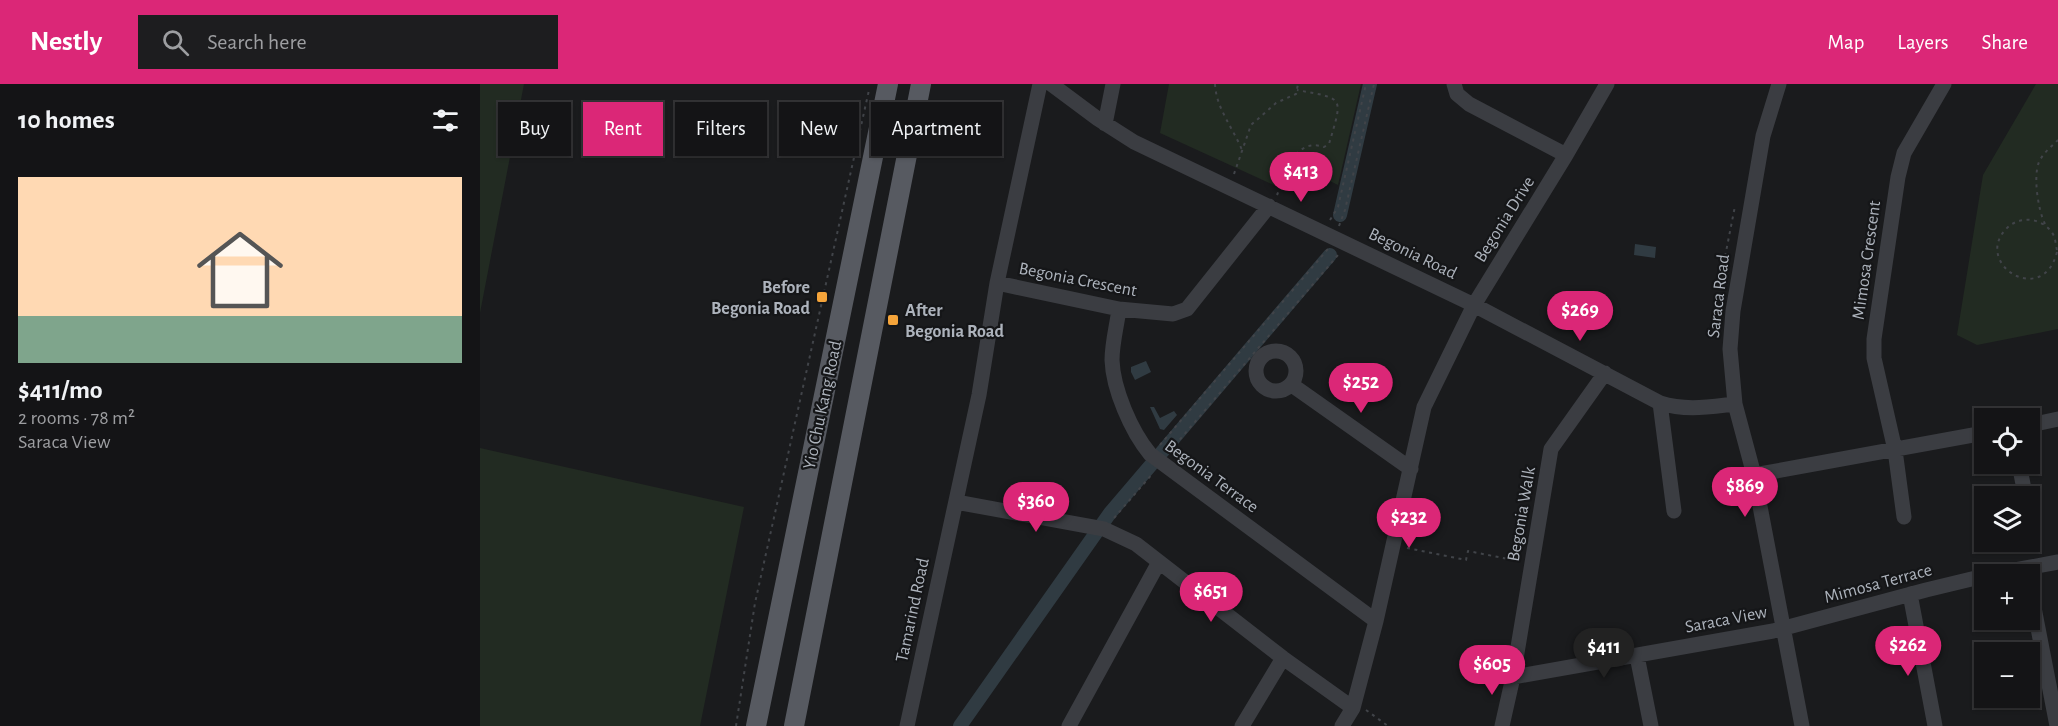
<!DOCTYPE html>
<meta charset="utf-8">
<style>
body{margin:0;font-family:"Alegreya Sans",sans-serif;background:#1d1d1f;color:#f1f3f6;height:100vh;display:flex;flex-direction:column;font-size:22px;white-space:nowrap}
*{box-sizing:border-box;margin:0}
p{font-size:20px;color:#9d9ea1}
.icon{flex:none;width:33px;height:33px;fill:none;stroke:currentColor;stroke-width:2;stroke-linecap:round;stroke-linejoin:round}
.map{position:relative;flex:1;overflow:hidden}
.side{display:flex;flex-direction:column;background:#141416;width:480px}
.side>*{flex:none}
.guide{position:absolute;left:18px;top:18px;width:570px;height:54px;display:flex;gap:12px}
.controls{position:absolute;left:1494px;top:324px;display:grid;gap:12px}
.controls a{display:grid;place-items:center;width:66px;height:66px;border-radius:0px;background:#141416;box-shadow:0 2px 4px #0004,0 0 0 2px #333335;font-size:30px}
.price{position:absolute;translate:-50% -51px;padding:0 14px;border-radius:21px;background:#db2777;color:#fff;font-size:20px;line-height:39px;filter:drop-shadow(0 2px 3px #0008)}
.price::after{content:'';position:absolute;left:50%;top:36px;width:18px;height:14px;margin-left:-9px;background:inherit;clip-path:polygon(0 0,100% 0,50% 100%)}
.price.on{background:#222;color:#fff}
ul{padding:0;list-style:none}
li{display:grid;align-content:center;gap:12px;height:318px;padding:0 18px}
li+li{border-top:2px solid #333335}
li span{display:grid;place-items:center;height:186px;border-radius:0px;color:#555}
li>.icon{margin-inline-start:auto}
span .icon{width:108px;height:108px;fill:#fffc;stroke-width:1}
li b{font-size:26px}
h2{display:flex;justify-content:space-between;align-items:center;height:72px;padding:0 18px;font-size:26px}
.chip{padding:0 21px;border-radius:0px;background:#141416;box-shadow:0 2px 4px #0004,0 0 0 2px #333335;font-size:21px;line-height:54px}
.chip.on{background:#db2777;color:#fff}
header{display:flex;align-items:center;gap:36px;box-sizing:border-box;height:84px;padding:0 30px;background:#db2777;color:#fff}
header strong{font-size:28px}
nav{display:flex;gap:33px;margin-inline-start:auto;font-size:21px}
.search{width:420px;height:54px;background:#1d1d1f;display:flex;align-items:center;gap:15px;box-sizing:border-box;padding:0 21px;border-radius:0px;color:#9d9ea1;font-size:22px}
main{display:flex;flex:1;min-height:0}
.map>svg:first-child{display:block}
.green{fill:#222b22}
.water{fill:#303b42}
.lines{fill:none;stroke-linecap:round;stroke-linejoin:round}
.canal{stroke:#303b42;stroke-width:14}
.path{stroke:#414449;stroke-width:2;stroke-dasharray:3 4.5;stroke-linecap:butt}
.minor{stroke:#3b3d42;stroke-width:15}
.major{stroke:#575a61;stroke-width:20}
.poi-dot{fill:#f5a43a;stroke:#151618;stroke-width:2}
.labels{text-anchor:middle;stroke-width:4.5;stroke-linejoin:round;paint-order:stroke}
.street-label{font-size:18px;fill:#adb3bc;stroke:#151618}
.poi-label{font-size:18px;font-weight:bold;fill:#adb3bc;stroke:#151618;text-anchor:end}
</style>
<header>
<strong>Nestly</strong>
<div class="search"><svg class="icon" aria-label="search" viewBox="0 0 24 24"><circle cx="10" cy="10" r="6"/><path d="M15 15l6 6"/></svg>Search here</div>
<nav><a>Map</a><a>Layers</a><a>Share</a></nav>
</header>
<main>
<section class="side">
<h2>10 homes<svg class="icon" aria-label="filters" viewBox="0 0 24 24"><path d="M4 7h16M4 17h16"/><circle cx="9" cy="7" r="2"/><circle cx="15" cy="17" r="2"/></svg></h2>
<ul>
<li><span style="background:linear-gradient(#ffd9b3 75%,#7fa58c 0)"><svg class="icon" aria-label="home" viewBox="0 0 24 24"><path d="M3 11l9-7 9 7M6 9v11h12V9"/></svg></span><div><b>$411/mo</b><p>2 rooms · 78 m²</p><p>Saraca View</p></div></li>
</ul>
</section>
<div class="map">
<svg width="1578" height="642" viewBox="0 0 1578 642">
<rect width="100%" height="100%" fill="#1a1b1d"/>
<path class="green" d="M0,0H44L0,229Z
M689,0H881L858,101L829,87L822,101L812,96L807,107L680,49Z
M1556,0H1578V245L1497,261L1477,251L1503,91Z
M0,364L264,423L220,642H0Z"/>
<path class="water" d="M1155,160L1176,163L1175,174L1154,171Z
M666,277L671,288L655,296L651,288V283Z
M670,323H674L680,334L694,327L697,331L684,346L680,345Z"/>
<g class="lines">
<path class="canal" d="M860,131L890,0
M480,642L630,429L850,171"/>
<path class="path" d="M735,0C736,24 753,44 762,66
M754,90L771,41L796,19L816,10L818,0
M797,111C806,90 814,53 844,63L849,60C863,12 865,15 817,6
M850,136L858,123L886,0
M1565,140C1558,126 1553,92 1559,78C1563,69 1571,63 1578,56
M859,142L865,126L894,0
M1577,168C1563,224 1493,180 1526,145C1540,130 1565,134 1574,152C1576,158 1576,164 1578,170
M1242,202L1244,178L1255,122
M771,275L778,281
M680,361L848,165
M690,367L858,171
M634,434L673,389
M927,464L986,476L988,467L1038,477
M886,626L908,642
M256,642L275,519L389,6"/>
<path class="minor" d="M571,0L618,35L654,58L994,221L1180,319C1206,327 1228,323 1255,320
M974,0L977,10L989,20L1086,71
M1299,0L1283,52L1253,227L1250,265L1255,320L1274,391L1322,642
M625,40L633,0
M517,199L639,225L693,230L707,225L789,122
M639,225C637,241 632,259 632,276C633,305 651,347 670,370L896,537
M776 287a20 20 0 1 1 40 0a20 20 0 1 1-40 0Z
M812,301L931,385
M1180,319L1194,427
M1550,341L1578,335
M1539,380L1544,405
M1274,391L1504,349
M476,418L624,445L656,460L803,574L873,624
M1424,433L1415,366L1394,274V255L1418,93L1424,69L1464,0
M1513,490L1578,478
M1550,503L1577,642
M1430,510L1455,642
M1157,572L1171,642
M1033,593L1293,547L1446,506L1504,492
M427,642L499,311L517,199L560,0
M589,642L679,478
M762,642L803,574
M862,642L873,624L896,537L944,323L994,221L1086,71L1127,0
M1022,642L1033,593L1071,365L1125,289"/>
<path class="major" d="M276,642L408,0
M314,642L441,0"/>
</g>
<g class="poi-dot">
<rect x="336" y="207" width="12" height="12" rx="3"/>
<rect x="407" y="230" width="12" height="12" rx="3"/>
</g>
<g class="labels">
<g class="street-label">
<text transform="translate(1024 135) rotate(-58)" y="6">Begonia Drive</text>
<text transform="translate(933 169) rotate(26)" y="6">Begonia Road</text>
<text transform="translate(1386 176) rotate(-82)" y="6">Mimosa Crescent</text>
<text transform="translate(598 195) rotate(11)" y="6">Begonia Crescent</text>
<text transform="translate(1238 212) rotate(-83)" y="6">Saraca Road</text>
<text transform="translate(342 321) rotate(-78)" y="6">Yio Chu Kang Road</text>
<text transform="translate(732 392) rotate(36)" y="6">Begonia Terrace</text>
<text transform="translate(1041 430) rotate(-80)" y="6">Begonia Walk</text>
<text transform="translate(1398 499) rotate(-15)" y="6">Mimosa Terrace</text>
<text transform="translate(432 526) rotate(-78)" y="6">Tamarind Road</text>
<text transform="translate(1246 535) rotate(-11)" y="6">Saraca View</text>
</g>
<g class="poi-label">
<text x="330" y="209">Before<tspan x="330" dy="21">Begonia Road</tspan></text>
<text x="425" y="232" text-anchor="start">After<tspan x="425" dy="21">Begonia Road</tspan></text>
</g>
</g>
</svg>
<div class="controls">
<a><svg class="icon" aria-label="locate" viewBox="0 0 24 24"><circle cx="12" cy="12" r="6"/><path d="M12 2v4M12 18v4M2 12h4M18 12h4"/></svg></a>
<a><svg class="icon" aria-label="layers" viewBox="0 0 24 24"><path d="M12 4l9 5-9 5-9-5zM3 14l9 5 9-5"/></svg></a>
<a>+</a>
<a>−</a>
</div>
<b class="price" style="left:821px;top:119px">$413</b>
<b class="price" style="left:1100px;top:258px">$269</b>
<b class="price" style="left:881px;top:330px">$252</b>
<b class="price" style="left:1265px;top:434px">$869</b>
<b class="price" style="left:556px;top:449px">$360</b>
<b class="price" style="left:929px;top:465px">$232</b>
<b class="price" style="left:731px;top:539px">$651</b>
<b class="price" style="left:1428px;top:593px">$262</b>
<b class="price on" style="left:1124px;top:595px">$411</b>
<b class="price" style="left:1012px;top:612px">$605</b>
<div class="guide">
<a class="chip">Buy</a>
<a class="chip on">Rent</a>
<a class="chip">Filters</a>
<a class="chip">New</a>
<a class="chip">Apartment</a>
</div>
</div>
</main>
